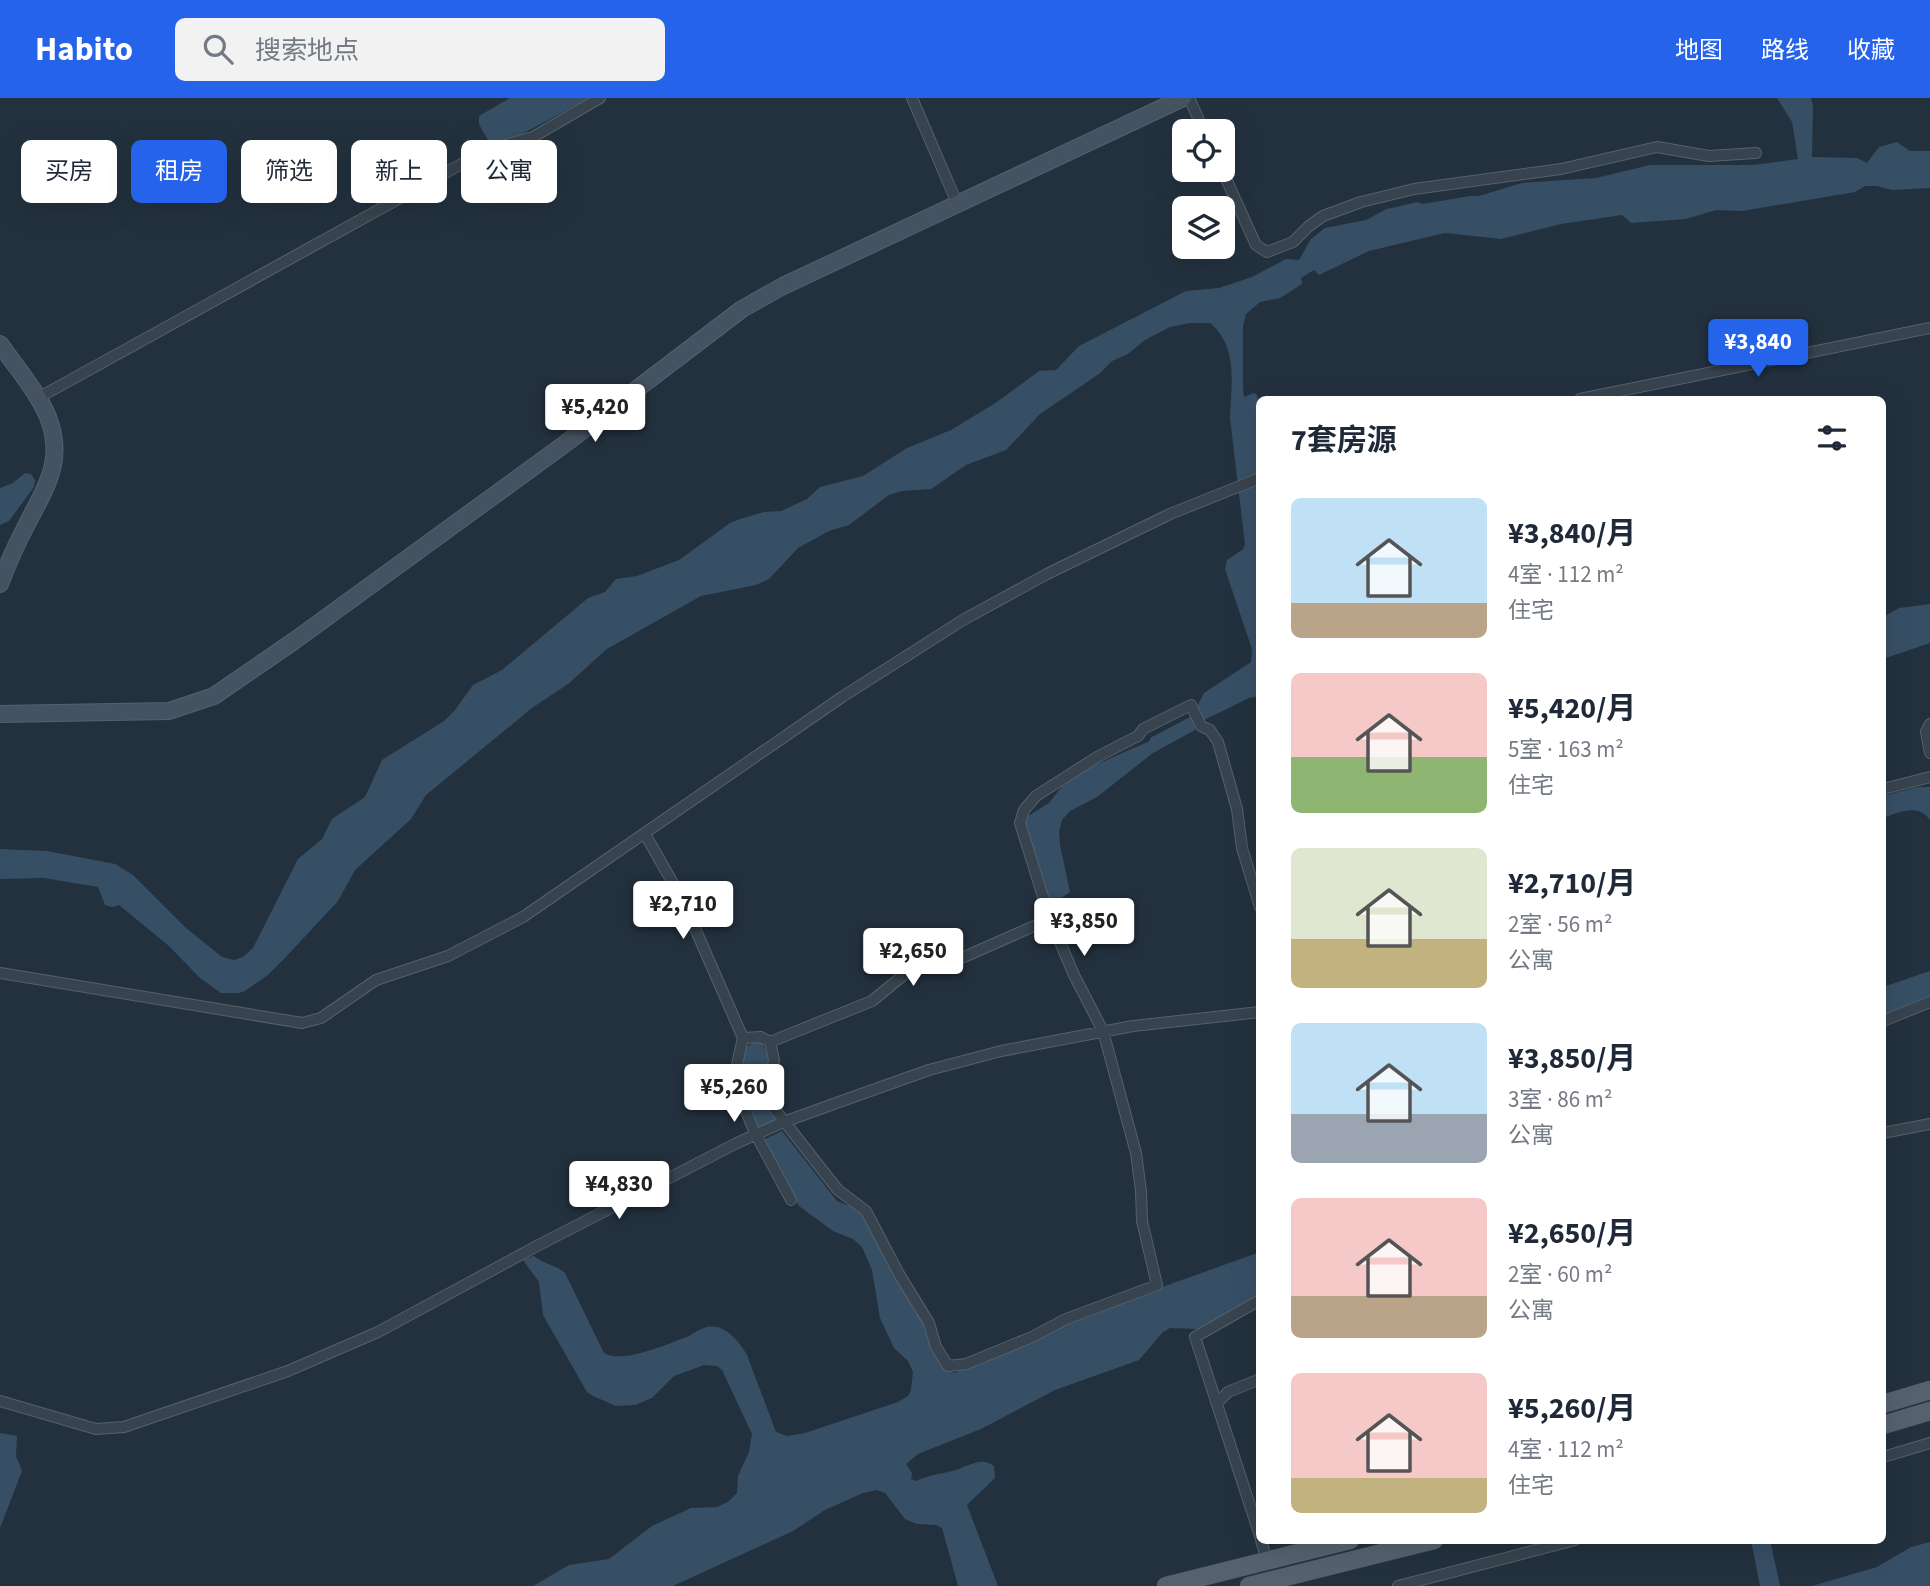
<!DOCTYPE html>
<html lang="zh">
<meta charset="utf-8">
<style>
body{margin:0;font-family:"Source Sans 3","Noto Sans SC",sans-serif;background:#f2f2f3;color:#1f2937;height:100vh;display:flex;flex-direction:column;font-size:26px;white-space:nowrap}
*{box-sizing:border-box;margin:0}
p{font-size:23px;color:#747a83}
.icon{flex:none;width:38px;height:38px;fill:none;stroke:currentColor;stroke-width:2;stroke-linecap:round;stroke-linejoin:round}
.map{position:relative;flex:1;overflow:hidden}
.details{position:absolute;left:1256px;top:298px;width:630px;height:1148px;display:flex;flex-direction:column;background:#fff;border-radius:10px;box-shadow:0 7px 28px #0002}
.details>*{flex:none}
.banner{position:absolute;left:21px;top:42px;width:665px;height:63px;display:flex;gap:14px}
.fabs{position:absolute;left:1172px;top:21px;display:grid;gap:14px}
.fabs a{display:grid;place-items:center;width:63px;height:63px;border-radius:10px;background:#fff;box-shadow:0 7px 28px #0002;font-size:35px}
.price{position:absolute;translate:-50% -60px;padding:0 16px;border-radius:7px;background:#fff;color:#222;font-size:23px;line-height:46px;filter:drop-shadow(0 2px 4px #0008)}
.price::after{content:'';position:absolute;left:50%;top:42px;width:21px;height:16px;margin-left:-10px;background:inherit;clip-path:polygon(0 0,100% 0,50% 100%)}
.price.on{background:#2563eb;color:#fff}
ul{padding:0;list-style:none}
li{display:flex;align-items:center;gap:21px;height:175px;padding:0 35px}
li span{display:grid;place-items:center;flex:none;width:196px;height:140px;border-radius:10px;color:#555}
li>.icon{margin-inline-start:auto}
span .icon{width:84px;height:84px;fill:#fffc;stroke-width:1}
li b{font-size:30px}
h2{display:flex;justify-content:space-between;align-items:center;height:84px;padding:0 35px;font-size:30px}
.tag{padding:0 24px;border-radius:10px;background:#fff;box-shadow:0 7px 28px #0002;font-size:24px;line-height:63px}
.tag.on{background:#2563eb;color:#fff}
header{display:flex;align-items:center;gap:42px;box-sizing:border-box;height:98px;padding:0 35px;background:#2563eb;color:#fff}
header strong{font-size:33px}
nav{display:flex;gap:38px;margin-inline-start:auto;font-size:24px}
.search{width:490px;height:63px;background:#f2f2f3;display:flex;align-items:center;gap:18px;box-sizing:border-box;padding:0 24px;border-radius:10px;color:#747a83;font-size:26px}
.map>svg:first-child{display:block}
.water{fill:#374f65}
.lines{fill:none;stroke-linecap:round;stroke-linejoin:round}
.street-casing{stroke:#55616c;stroke-width:12}
.secondary-casing{stroke:#55616c;stroke-width:18}
.primary-casing{stroke:#404c57;stroke-width:19}
.street{stroke:#37434e;stroke-width:10}
.secondary{stroke:#455261;stroke-width:16}
.primary{stroke:#55626e;stroke-width:18}
</style>
<header>
<strong>Habito</strong>
<div class="search"><svg class="icon" aria-label="search" viewBox="0 0 24 24"><circle cx="10" cy="10" r="6"/><path d="M15 15l6 6"/></svg>搜索地点</div>
<nav><a>地图</a><a>路线</a><a>收藏</a></nav>
</header>
<div class="map">
<svg width="1930" height="1488" viewBox="0 0 1930 1488">
<rect width="100%" height="100%" fill="#23313e"/>
<path class="water" d="M510,0H589L522,36L490,46L479,26V18Z
M1777,0H1811L1813,8L1812,59L1857,60L1867,65L1879,49L1897,44L1910,53H1930V90L1892,92L1877,88H1865L1855,94L1742,113L1716,112L1686,121L1631,125L1622,117L1561,126L1501,141L1445,135L1369,153L1319,177L1314,172L1301,180L1302,186L1280,200L1260,204L1246,216L1243,228V290L1244,299L1254,295L1257,297L1260,311V598L1249,600L1196,626L1195,632L1153,655L1097,699L1070,713L1062,722L1059,734L1060,747L1070,794L1060,801L1048,803L1025,727L1028,718L1049,705L1066,683L1095,667L1150,643V640L1192,618L1204,595L1251,564L1252,551L1225,471L1227,462L1242,452L1245,447L1230,320C1231,287 1239,249 1210,225H1189L1170,229L1145,242L1128,256L1112,263L1099,276L1040,316L1006,352L966,367L931,391L902,393L889,397L849,427L829,433L798,450L769,481L756,487L701,498L607,551L568,586L532,610L426,697L411,721L355,772L338,803L284,861L268,877L245,893L238,895H221L200,880L169,848L119,807L112,809L105,807L98,789L44,780L0,781V751L47,753L115,766L133,777L186,830L222,859L234,862L243,859L253,850L298,761L322,741L332,721L365,699L382,662L444,623L455,612L473,587L502,572L588,500L605,494L616,481L637,478L679,462L730,425L740,421L764,414L781,413L807,401L820,389L863,378L907,350L951,332L997,304L1039,273L1056,272L1079,248L1186,193L1219,190L1252,179L1286,161L1299,162L1311,141L1325,130L1366,122L1387,111L1418,104L1423,106L1470,98H1479L1522,85L1596,80L1650,67H1754L1798,61L1792,24Z
M25,375L31,376L35,382L34,389L9,423L0,427V390L13,385Z
M1930,506V545L1883,561V519L1899,510Z
M1918,689H1930V722C1919,705 1899,714 1883,720V698Z
M1930,873V900L1883,919V889Z
M756,944L762,945L769,959L776,1022L759,1031C753,1019 745,1006 742,994C738,979 738,947 756,944Z
M782,1033L837,1103L859,1112L923,1224L933,1250L946,1271L954,1275L1031,1243L1070,1222L1260,1154V1198L1200,1231L1170,1230L1163,1234L1139,1262L1055,1292L981,1331L918,1356L906,1366L912,1375L911,1381L916,1383C930,1376 942,1376 956,1372C968,1368 982,1358 994,1368L995,1380L967,1407L998,1488H958L942,1430L936,1427L917,1426L905,1421L885,1395L877,1392L863,1395L825,1412L793,1433L673,1488H533L569,1467L609,1461L652,1428L691,1410L717,1409L728,1404L737,1395L738,1378L749,1354L752,1336L722,1272L717,1268L704,1267L674,1278L652,1300L635,1307L616,1308L593,1298L587,1294L543,1217L539,1184L523,1162L534,1158C543,1166 556,1167 565,1175L604,1255C621,1266 665,1247 684,1240C691,1238 697,1232 704,1230C723,1223 739,1243 747,1257L776,1334L787,1338L805,1335L898,1304L908,1298L911,1292L913,1274L908,1263L894,1250L880,1220L872,1172L862,1149L853,1141L833,1133L799,1108L763,1042Z
M0,1335L17,1338L16,1358L22,1373L0,1430Z
M1751,1442H1770L1780,1488H1760Z
M1930,1444V1488H1812L1877,1469L1911,1449Z"/>
<g class="lines">
<defs>
<path id="street" d="M912,0L957,105
M1189,0L1204,33
M1222,72L1256,147L1267,154L1293,144L1309,128L1323,118L1361,104L1414,91L1561,71L1657,49L1709,58L1756,55
M38,300L485,53L533,39L600,0
M1580,301L1930,230
M1930,626L1926,634L1930,655
M1883,691L1930,679
M645,736L683,803L743,940L736,971L737,990L754,1033L791,1102
M0,875L302,925L321,920L376,882L448,858L523,819L842,599L963,522L1047,476L1170,416L1260,380
M1883,923L1930,904
M743,940L761,939L770,944L774,962L769,992L773,1009L838,1092L866,1113L899,1176L929,1225L936,1249L948,1268L966,1266L1032,1239L1066,1221L1157,1187L1142,1123L1141,1093L1136,1055L1103,933L1074,877L1050,821L1020,725L1024,712L1036,698L1097,659L1138,638L1143,631L1191,607L1201,628L1210,632L1218,644L1237,711L1242,750L1260,809
M770,944L872,903L911,871L924,864L964,859L1050,821
M1883,1035L1930,1026
M1260,1202L1195,1239L1260,1438
M0,1303L96,1331L124,1329L288,1273L378,1234L535,1149L737,1045L781,1025L839,1004L929,972L1001,953L1133,928L1260,914
M1218,1304L1228,1294L1260,1281
M1883,1359L1930,1345
M1261,1442L1267,1463
M1398,1488L1575,1442"/>
<path id="secondary" d="M0,246C16,269 37,293 48,319C65,362 46,389 27,426C17,445 8,465 0,486
M0,616L169,613L214,598L294,543L562,348L742,211L783,188L1183,0"/>
<path id="primary" d="M1883,1306L1930,1292
M1883,1327L1930,1313
M1166,1488L1350,1442
M1249,1488L1434,1442"/>
</defs>
<use href="#street" class="street-casing"/>
<use href="#secondary" class="secondary-casing"/>
<use href="#primary" class="primary-casing"/>
<use href="#street" class="street"/>
<use href="#secondary" class="secondary"/>
<use href="#primary" class="primary"/>
</g>
</svg>
<div class="fabs">
<a><svg class="icon" aria-label="locate" viewBox="0 0 24 24"><circle cx="12" cy="12" r="6"/><path d="M12 2v4M12 18v4M2 12h4M18 12h4"/></svg></a>
<a><svg class="icon" aria-label="layers" viewBox="0 0 24 24"><path d="M12 4l9 5-9 5-9-5zM3 14l9 5 9-5"/></svg></a>
</div>
<b class="price on" style="left:1758px;top:281px">¥3,840</b>
<b class="price" style="left:595px;top:346px">¥5,420</b>
<b class="price" style="left:683px;top:843px">¥2,710</b>
<b class="price" style="left:1084px;top:860px">¥3,850</b>
<b class="price" style="left:913px;top:890px">¥2,650</b>
<b class="price" style="left:734px;top:1026px">¥5,260</b>
<b class="price" style="left:619px;top:1123px">¥4,830</b>
<div class="banner">
<a class="tag">买房</a>
<a class="tag on">租房</a>
<a class="tag">筛选</a>
<a class="tag">新上</a>
<a class="tag">公寓</a>
</div>
<section class="details">
<h2>7套房源<svg class="icon" aria-label="filters" viewBox="0 0 24 24"><path d="M4 7h16M4 17h16"/><circle cx="9" cy="7" r="2"/><circle cx="15" cy="17" r="2"/></svg></h2>
<ul>
<li><span style="background:linear-gradient(#bfe0f5 75%,#b9a48a 0)"><svg class="icon" aria-label="home" viewBox="0 0 24 24"><path d="M3 11l9-7 9 7M6 9v11h12V9"/></svg></span><div><b>¥3,840/月</b><p>4室 · 112 m²</p><p>住宅</p></div></li>
<li><span style="background:linear-gradient(#f6c9c9 60%,#8fb573 0)"><svg class="icon" aria-label="home" viewBox="0 0 24 24"><path d="M3 11l9-7 9 7M6 9v11h12V9"/></svg></span><div><b>¥5,420/月</b><p>5室 · 163 m²</p><p>住宅</p></div></li>
<li><span style="background:linear-gradient(#dfe7d0 65%,#c2b280 0)"><svg class="icon" aria-label="home" viewBox="0 0 24 24"><path d="M3 11l9-7 9 7M6 9v11h12V9"/></svg></span><div><b>¥2,710/月</b><p>2室 · 56 m²</p><p>公寓</p></div></li>
<li><span style="background:linear-gradient(#bfe0f5 65%,#9aa5b1 0)"><svg class="icon" aria-label="home" viewBox="0 0 24 24"><path d="M3 11l9-7 9 7M6 9v11h12V9"/></svg></span><div><b>¥3,850/月</b><p>3室 · 86 m²</p><p>公寓</p></div></li>
<li><span style="background:linear-gradient(#f6c9c9 70%,#b9a48a 0)"><svg class="icon" aria-label="home" viewBox="0 0 24 24"><path d="M3 11l9-7 9 7M6 9v11h12V9"/></svg></span><div><b>¥2,650/月</b><p>2室 · 60 m²</p><p>公寓</p></div></li>
<li><span style="background:linear-gradient(#f6c9c9 75%,#c2b280 0)"><svg class="icon" aria-label="home" viewBox="0 0 24 24"><path d="M3 11l9-7 9 7M6 9v11h12V9"/></svg></span><div><b>¥5,260/月</b><p>4室 · 112 m²</p><p>住宅</p></div></li>
</ul>
</section>
</div>
